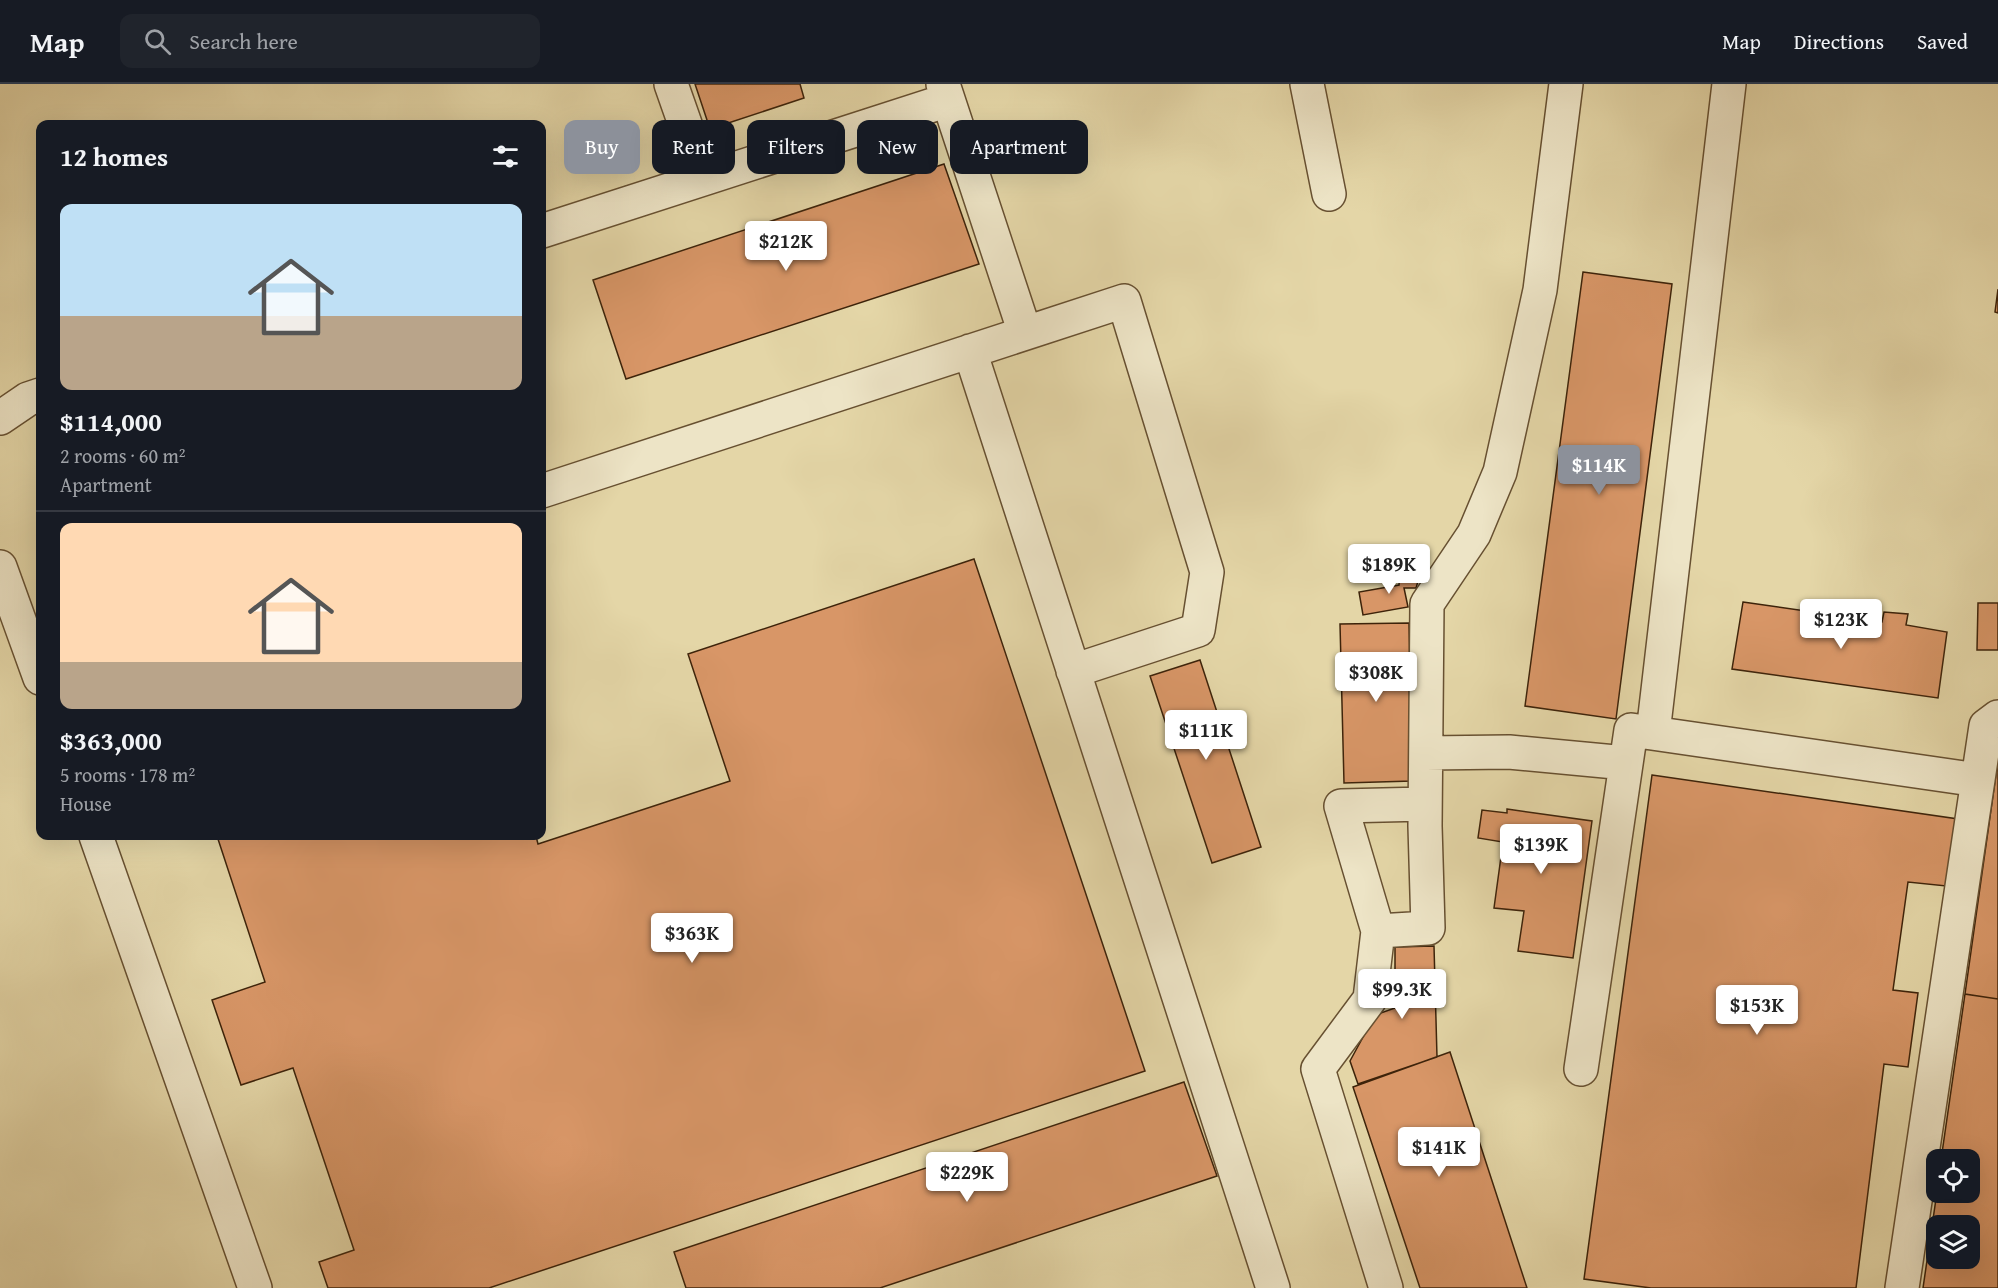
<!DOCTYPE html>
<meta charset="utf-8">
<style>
body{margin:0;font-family:"Gentium Book Plus",serif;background:#20242c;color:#f1f3f6;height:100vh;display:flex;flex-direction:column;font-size:22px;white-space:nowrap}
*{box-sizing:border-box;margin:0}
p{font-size:20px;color:#9ea1a6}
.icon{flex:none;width:33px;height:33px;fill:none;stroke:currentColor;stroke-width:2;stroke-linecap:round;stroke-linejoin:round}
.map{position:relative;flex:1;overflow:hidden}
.drawer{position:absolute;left:36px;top:36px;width:510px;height:720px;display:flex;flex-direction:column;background:#171b24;border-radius:12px;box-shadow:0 6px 24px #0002}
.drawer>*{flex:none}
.guide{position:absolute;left:564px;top:36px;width:570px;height:54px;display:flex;gap:12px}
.controls{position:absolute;left:1926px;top:1065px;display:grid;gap:12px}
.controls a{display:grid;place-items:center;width:54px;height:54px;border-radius:12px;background:#171b24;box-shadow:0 6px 24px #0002;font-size:30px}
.price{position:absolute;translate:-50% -51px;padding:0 14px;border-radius:6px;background:#fff;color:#222;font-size:20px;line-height:39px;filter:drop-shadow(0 2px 3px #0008)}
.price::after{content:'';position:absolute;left:50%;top:36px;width:18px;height:14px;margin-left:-9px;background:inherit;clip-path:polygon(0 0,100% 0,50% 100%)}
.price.selected{background:#8c9099;color:#fff}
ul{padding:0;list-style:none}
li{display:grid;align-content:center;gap:12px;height:318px;padding:0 24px}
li+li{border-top:2px solid #363941}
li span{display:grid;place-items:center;height:186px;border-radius:12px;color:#555}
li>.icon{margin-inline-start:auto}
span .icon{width:108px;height:108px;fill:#fffc;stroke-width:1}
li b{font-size:26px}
h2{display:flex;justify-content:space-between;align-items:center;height:72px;padding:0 24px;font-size:26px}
.tag{padding:0 21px;border-radius:12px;background:#171b24;box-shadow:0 6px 24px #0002;font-size:21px;line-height:54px}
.tag.selected{background:#8c9099;color:#fff}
header{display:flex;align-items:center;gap:36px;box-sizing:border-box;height:84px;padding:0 30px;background:#171b24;border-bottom:2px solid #363941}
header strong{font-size:28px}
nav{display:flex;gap:33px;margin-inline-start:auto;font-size:21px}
.search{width:420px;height:54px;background:#20242c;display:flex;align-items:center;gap:15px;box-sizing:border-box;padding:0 21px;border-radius:12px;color:#9ea1a6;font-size:22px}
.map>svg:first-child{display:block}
.building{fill:#d89667;stroke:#3d230a;stroke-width:1.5;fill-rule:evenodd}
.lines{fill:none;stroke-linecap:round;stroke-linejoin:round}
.minor-casing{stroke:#675031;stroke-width:36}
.minor{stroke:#ede4c6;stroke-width:33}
</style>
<header>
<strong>Map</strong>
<div class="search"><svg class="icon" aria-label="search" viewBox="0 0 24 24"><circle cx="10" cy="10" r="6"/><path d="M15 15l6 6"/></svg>Search here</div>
<nav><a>Map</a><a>Directions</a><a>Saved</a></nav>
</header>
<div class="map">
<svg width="1998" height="1204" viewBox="0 0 1998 1204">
<rect width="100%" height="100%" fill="#e4d6a7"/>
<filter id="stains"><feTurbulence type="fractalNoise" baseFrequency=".00333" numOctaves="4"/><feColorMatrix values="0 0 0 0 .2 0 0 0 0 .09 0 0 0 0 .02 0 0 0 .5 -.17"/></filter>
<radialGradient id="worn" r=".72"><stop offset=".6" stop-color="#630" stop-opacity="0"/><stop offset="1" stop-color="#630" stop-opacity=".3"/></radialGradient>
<path class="building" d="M695,0H800L804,14L710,45Z
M944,80L979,180L626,295L593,196Z
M1583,188L1672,200L1616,635L1525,622Z
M1998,205V229L1995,228Z
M974,475L1145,987L489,1204H328L319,1178L354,1166L293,984L241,1001L212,916L265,898L217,752H536L538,760L730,697L688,570Z
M1412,485L1419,494L1416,504H1404L1408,523L1363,531L1359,508L1399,501L1400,487Z
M1743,518L1882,538L1884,528L1908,530L1906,541L1947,548L1938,614L1732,585Z
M1978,519H1998V566H1977Z
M1409,539L1412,697L1344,699L1340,540Z
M1200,576L1261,763L1212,779L1150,592Z
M1998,676V915L1965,910Z
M1652,691L1965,736L1956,803L1908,798L1893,906L1918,909L1908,983L1884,980L1856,1204H1651L1584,1195Z
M1507,725L1592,737L1573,874L1518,867L1524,827L1494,824L1503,758L1478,754L1482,726L1507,729Z
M1434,862L1437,973L1358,1000L1350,977L1375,931L1395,924V863Z
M1965,910L1998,915V1204H1923L1937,1108H1970V1076H1941ZM1936,1142H1970V1174H1936Z
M1450,968L1527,1204H1420L1353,1003Z
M1184,998L1217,1092L880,1204H686L674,1168Z"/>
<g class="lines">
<defs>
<path id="minor" d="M671,0L704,94
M943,0L1025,249
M1307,0L1329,110
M542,147L948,16
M970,267L1273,1204
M0,334L28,315L40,311
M542,407L1124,217L1207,488L1198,546L1073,587
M0,483L40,594
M1653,649L1729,0
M1426,669L1509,668L1626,679
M1425,720L1341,722L1378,847L1428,844L1425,742L1427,520L1474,450L1500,388L1540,206L1566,0
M96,752L255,1204
M1378,847L1370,915L1318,985L1386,1204
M1581,985L1631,646L1978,696
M1902,1204L1986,642L1998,633"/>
</defs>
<use href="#minor" class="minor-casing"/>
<use href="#minor" class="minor"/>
</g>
<rect width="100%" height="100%" filter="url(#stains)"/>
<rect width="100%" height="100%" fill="url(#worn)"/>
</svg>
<div class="controls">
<a><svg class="icon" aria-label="locate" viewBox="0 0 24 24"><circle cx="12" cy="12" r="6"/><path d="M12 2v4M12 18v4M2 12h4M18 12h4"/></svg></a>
<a><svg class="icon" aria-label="layers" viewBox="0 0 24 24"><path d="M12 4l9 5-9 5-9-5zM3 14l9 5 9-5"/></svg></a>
</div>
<b class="price" style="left:786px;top:188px">$212K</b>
<b class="price selected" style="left:1599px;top:412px">$114K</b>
<b class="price" style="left:1389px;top:511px">$189K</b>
<b class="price" style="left:1841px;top:566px">$123K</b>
<b class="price" style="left:1376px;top:619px">$308K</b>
<b class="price" style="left:1206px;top:677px">$111K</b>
<b class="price" style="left:1541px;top:791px">$139K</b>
<b class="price" style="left:692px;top:880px">$363K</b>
<b class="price" style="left:1402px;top:936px">$99.3K</b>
<b class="price" style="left:1757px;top:952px">$153K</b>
<b class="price" style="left:1439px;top:1094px">$141K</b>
<b class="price" style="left:967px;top:1119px">$229K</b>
<div class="guide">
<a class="tag selected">Buy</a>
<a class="tag">Rent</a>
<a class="tag">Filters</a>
<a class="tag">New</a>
<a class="tag">Apartment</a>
</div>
<section class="drawer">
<h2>12 homes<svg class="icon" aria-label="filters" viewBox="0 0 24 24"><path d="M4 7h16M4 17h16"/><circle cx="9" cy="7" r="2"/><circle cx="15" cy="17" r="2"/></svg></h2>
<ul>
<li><span style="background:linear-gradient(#bfe0f5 60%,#b9a48a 0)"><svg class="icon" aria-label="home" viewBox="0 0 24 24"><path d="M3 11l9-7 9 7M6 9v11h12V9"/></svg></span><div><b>$114,000</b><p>2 rooms · 60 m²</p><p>Apartment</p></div></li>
<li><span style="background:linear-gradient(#ffd9b3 75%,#b9a48a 0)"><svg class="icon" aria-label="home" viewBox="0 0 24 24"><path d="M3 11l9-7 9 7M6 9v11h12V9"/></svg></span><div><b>$363,000</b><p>5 rooms · 178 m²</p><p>House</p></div></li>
</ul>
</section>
</div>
